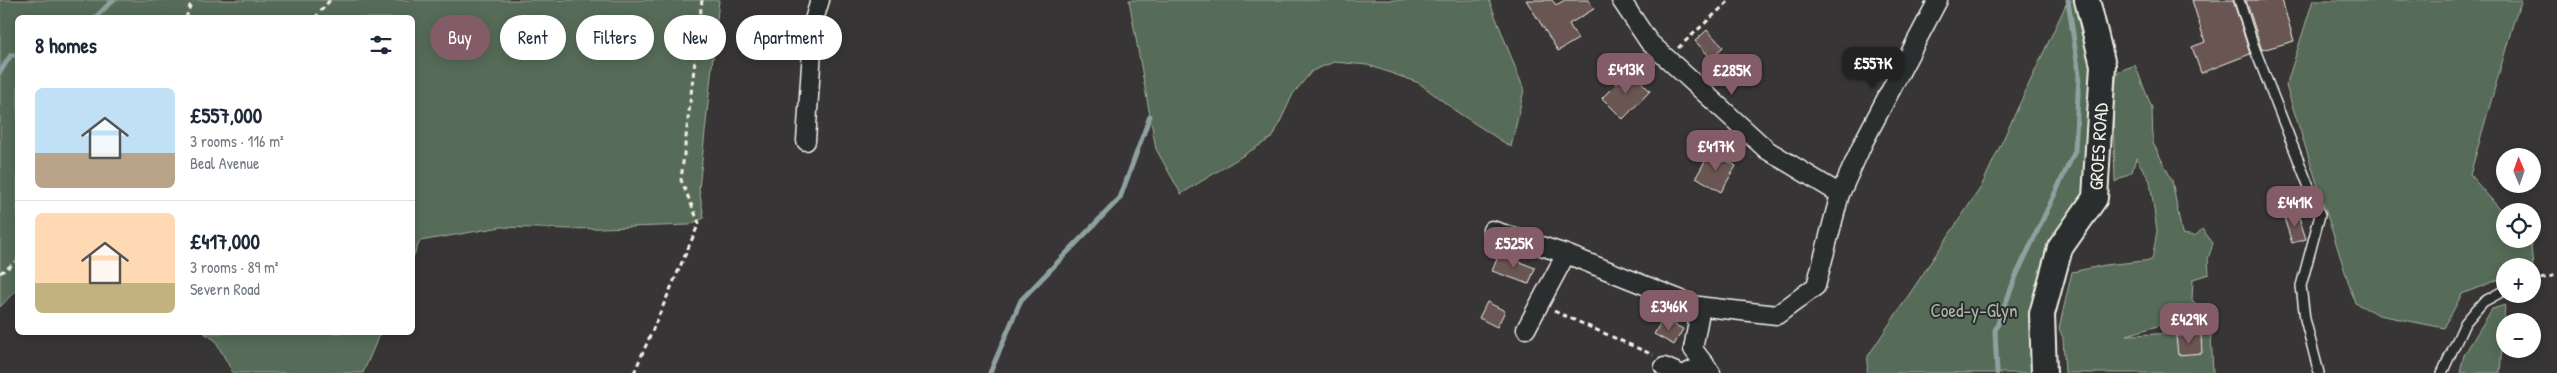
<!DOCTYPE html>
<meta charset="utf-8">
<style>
body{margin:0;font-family:"Patrick Hand",sans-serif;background:#f6f6f7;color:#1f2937;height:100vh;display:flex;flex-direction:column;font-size:19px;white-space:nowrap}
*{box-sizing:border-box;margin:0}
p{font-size:16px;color:#747a83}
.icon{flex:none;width:28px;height:28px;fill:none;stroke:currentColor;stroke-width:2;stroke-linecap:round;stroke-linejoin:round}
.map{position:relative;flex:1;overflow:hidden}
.sheet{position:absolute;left:15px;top:15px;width:400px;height:320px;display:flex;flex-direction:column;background:#fff;border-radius:8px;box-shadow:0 2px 12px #0003}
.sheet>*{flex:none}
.guide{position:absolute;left:430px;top:15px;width:475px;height:45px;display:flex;gap:10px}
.needle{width:32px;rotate:358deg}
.tools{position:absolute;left:2496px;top:148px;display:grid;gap:10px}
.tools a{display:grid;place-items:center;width:45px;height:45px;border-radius:50%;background:#fff;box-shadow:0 2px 12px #0003;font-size:25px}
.price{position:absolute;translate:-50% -42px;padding:0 11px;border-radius:10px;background:#845c67;color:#fff;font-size:16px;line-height:32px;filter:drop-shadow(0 1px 2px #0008)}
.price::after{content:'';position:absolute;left:50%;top:30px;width:15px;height:11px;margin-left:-8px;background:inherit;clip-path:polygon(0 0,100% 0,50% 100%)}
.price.selected{background:#222;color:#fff}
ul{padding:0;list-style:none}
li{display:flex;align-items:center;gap:15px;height:125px;padding:0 20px}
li+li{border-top:1px solid #e0e1e3}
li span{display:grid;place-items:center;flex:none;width:140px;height:100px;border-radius:8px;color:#555}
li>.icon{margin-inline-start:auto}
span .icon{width:60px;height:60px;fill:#fffc;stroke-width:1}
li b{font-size:21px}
h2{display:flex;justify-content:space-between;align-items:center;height:60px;padding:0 20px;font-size:21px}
.chip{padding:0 18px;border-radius:22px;background:#fff;box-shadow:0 2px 12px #0003;font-size:18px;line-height:45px}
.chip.selected{background:#845c67;color:#fff}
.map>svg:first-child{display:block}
.green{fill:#576c58;stroke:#a6aea0}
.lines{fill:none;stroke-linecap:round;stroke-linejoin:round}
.stream{stroke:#90a0a1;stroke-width:5}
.building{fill:#695753;stroke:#f4f1e8}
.lane-casing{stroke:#f4f1e8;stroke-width:12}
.street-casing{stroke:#f4f1e8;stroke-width:21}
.secondary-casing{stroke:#f4f1e8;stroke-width:28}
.path{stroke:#f4f1e8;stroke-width:3;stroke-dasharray:5 4;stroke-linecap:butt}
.lane{stroke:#2a2d2e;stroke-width:9}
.street{stroke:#2a2d2e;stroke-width:18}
.secondary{stroke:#2a2d2e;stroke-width:24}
.labels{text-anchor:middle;stroke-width:4;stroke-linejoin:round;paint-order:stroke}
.street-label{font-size:19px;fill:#f4f1e8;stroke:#2a2d2e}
.park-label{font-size:19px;fill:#adb5a7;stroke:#2a2d2e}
</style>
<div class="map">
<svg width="2557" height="373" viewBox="0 0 2557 373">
<rect width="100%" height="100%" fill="#373535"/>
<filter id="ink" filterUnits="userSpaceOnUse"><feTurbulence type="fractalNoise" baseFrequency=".02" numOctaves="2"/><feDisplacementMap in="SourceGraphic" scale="10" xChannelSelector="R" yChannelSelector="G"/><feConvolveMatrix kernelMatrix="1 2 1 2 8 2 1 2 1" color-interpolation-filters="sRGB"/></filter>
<g filter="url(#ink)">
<path class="green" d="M0,0H719L699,189L704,218L689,225L572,229L501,227L420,241L413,257L412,18H18L17,289L0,307Z
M1129,0H1489L1524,90L1511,147L1457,112L1419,83L1368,65L1334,62L1312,71L1293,94L1273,137L1181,194L1156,149Z
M2068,0H2080L2095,69L2088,192L2037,373H1867L1868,356L1981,187Z
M2313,0H2522L2515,17L2470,175L2505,215V239H2525L2531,246L2533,267L2505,266V277L2462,294L2444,328L2379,315L2355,303L2286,86Z
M2135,65L2152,108L2153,143L2172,180L2182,234L2195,236L2202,229L2213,243L2208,259L2209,274L2193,279L2192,300L2212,319L2203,329L2161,325L2127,335L2211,332L2213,373H2065L2063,338L2059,328L2072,272L2105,265L2152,260L2157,231L2150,181L2136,158L2132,172L2115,182L2113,112L2117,72Z
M2505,305L2500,373H2460L2464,355L2492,309Z
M204,333H380L363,373H233L215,340Z"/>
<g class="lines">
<path class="stream" d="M95,18L113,0
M0,72L11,55H18
M990,373L1021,300L1120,198L1150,116
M1997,373L1995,331L2016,276L2075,151L2079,75L2068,0"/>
</g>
<path class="building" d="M1526,0H1552L1556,5L1565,0H1588L1594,9L1569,24L1578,39L1558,51Z
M2192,0H2233L2250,54L2201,73L2192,47L2205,42Z
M2246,0H2282L2294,41L2262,50Z
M1707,30L1723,47L1711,58L1695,41Z
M1630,70L1650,91L1623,119L1602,98Z
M1711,151L1736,166L1721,192L1696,177Z
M2298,214L2306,239L2292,243L2284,218Z
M1499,254L1535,268L1529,284L1492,271Z
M1487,302L1505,311L1497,327L1479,318Z
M1663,319L1683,329L1674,345L1654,334Z
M2201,335L2202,353L2178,355L2176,336Z"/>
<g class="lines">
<defs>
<path id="lane" d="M2239,0L2254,47L2320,215L2301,286L2305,319L2319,373
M2442,373L2465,323L2483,302L2505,290"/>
<path id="street" d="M1621,0L1649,42L1767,150L1840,194
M806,141L814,20L820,0
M1492,230L1566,254L1697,306L1777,315L1816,286L1840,194L1864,141L1938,0
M1701,306L1693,349L1711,373
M1526,329L1566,254
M1664,367L1678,373
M1687,373L1705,364"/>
<g id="secondary">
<path id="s1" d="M2044,373L2042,314L2060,248L2095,198L2103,65L2087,0"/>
</g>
</defs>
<use href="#lane" class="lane-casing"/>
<use href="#street" class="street-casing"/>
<use href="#secondary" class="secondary-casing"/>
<path class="path" d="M186,18L192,0
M315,18L330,0
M1678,48L1730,0
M0,273L18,261
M2532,281L2557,275
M1554,311L1653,355
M634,373L699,223L681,180L702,0"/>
<use href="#lane" class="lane"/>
<use href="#street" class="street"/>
<use href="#secondary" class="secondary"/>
</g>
</g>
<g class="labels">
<g class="street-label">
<text dy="7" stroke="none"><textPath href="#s1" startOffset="240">GROES ROAD</textPath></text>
</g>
<g class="park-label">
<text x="1974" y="317">Coed-y-Glyn</text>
</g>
</g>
</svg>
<div class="tools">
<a><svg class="needle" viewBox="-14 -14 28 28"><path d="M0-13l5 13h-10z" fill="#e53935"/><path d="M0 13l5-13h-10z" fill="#747a83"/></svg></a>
<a><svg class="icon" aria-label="locate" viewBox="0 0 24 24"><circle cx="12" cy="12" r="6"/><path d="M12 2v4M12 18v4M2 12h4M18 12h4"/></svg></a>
<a>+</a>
<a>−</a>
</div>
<b class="price selected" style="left:1873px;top:89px">£557K</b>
<b class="price" style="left:1626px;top:95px">£413K</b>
<b class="price" style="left:1732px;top:96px">£285K</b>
<b class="price" style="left:1716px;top:172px">£417K</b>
<b class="price" style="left:2295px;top:228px">£441K</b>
<b class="price" style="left:1514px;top:269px">£525K</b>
<b class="price" style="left:1669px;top:332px">£346K</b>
<b class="price" style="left:2189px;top:345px">£429K</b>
<div class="guide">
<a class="chip selected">Buy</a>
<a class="chip">Rent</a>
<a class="chip">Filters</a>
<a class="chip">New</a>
<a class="chip">Apartment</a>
</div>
<section class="sheet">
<h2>8 homes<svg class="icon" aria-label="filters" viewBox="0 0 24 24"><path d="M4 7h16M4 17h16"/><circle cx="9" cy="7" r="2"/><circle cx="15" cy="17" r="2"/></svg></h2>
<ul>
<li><span style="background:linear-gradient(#bfe0f5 65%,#b9a48a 0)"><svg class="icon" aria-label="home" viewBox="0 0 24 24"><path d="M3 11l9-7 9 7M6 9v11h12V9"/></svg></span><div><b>£557,000</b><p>3 rooms · 116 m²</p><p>Beal Avenue</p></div></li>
<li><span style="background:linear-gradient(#ffd9b3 70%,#c2b280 0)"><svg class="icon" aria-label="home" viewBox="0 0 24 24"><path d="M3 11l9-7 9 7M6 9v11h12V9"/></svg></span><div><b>£417,000</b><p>3 rooms · 89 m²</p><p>Severn Road</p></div></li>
</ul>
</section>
</div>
